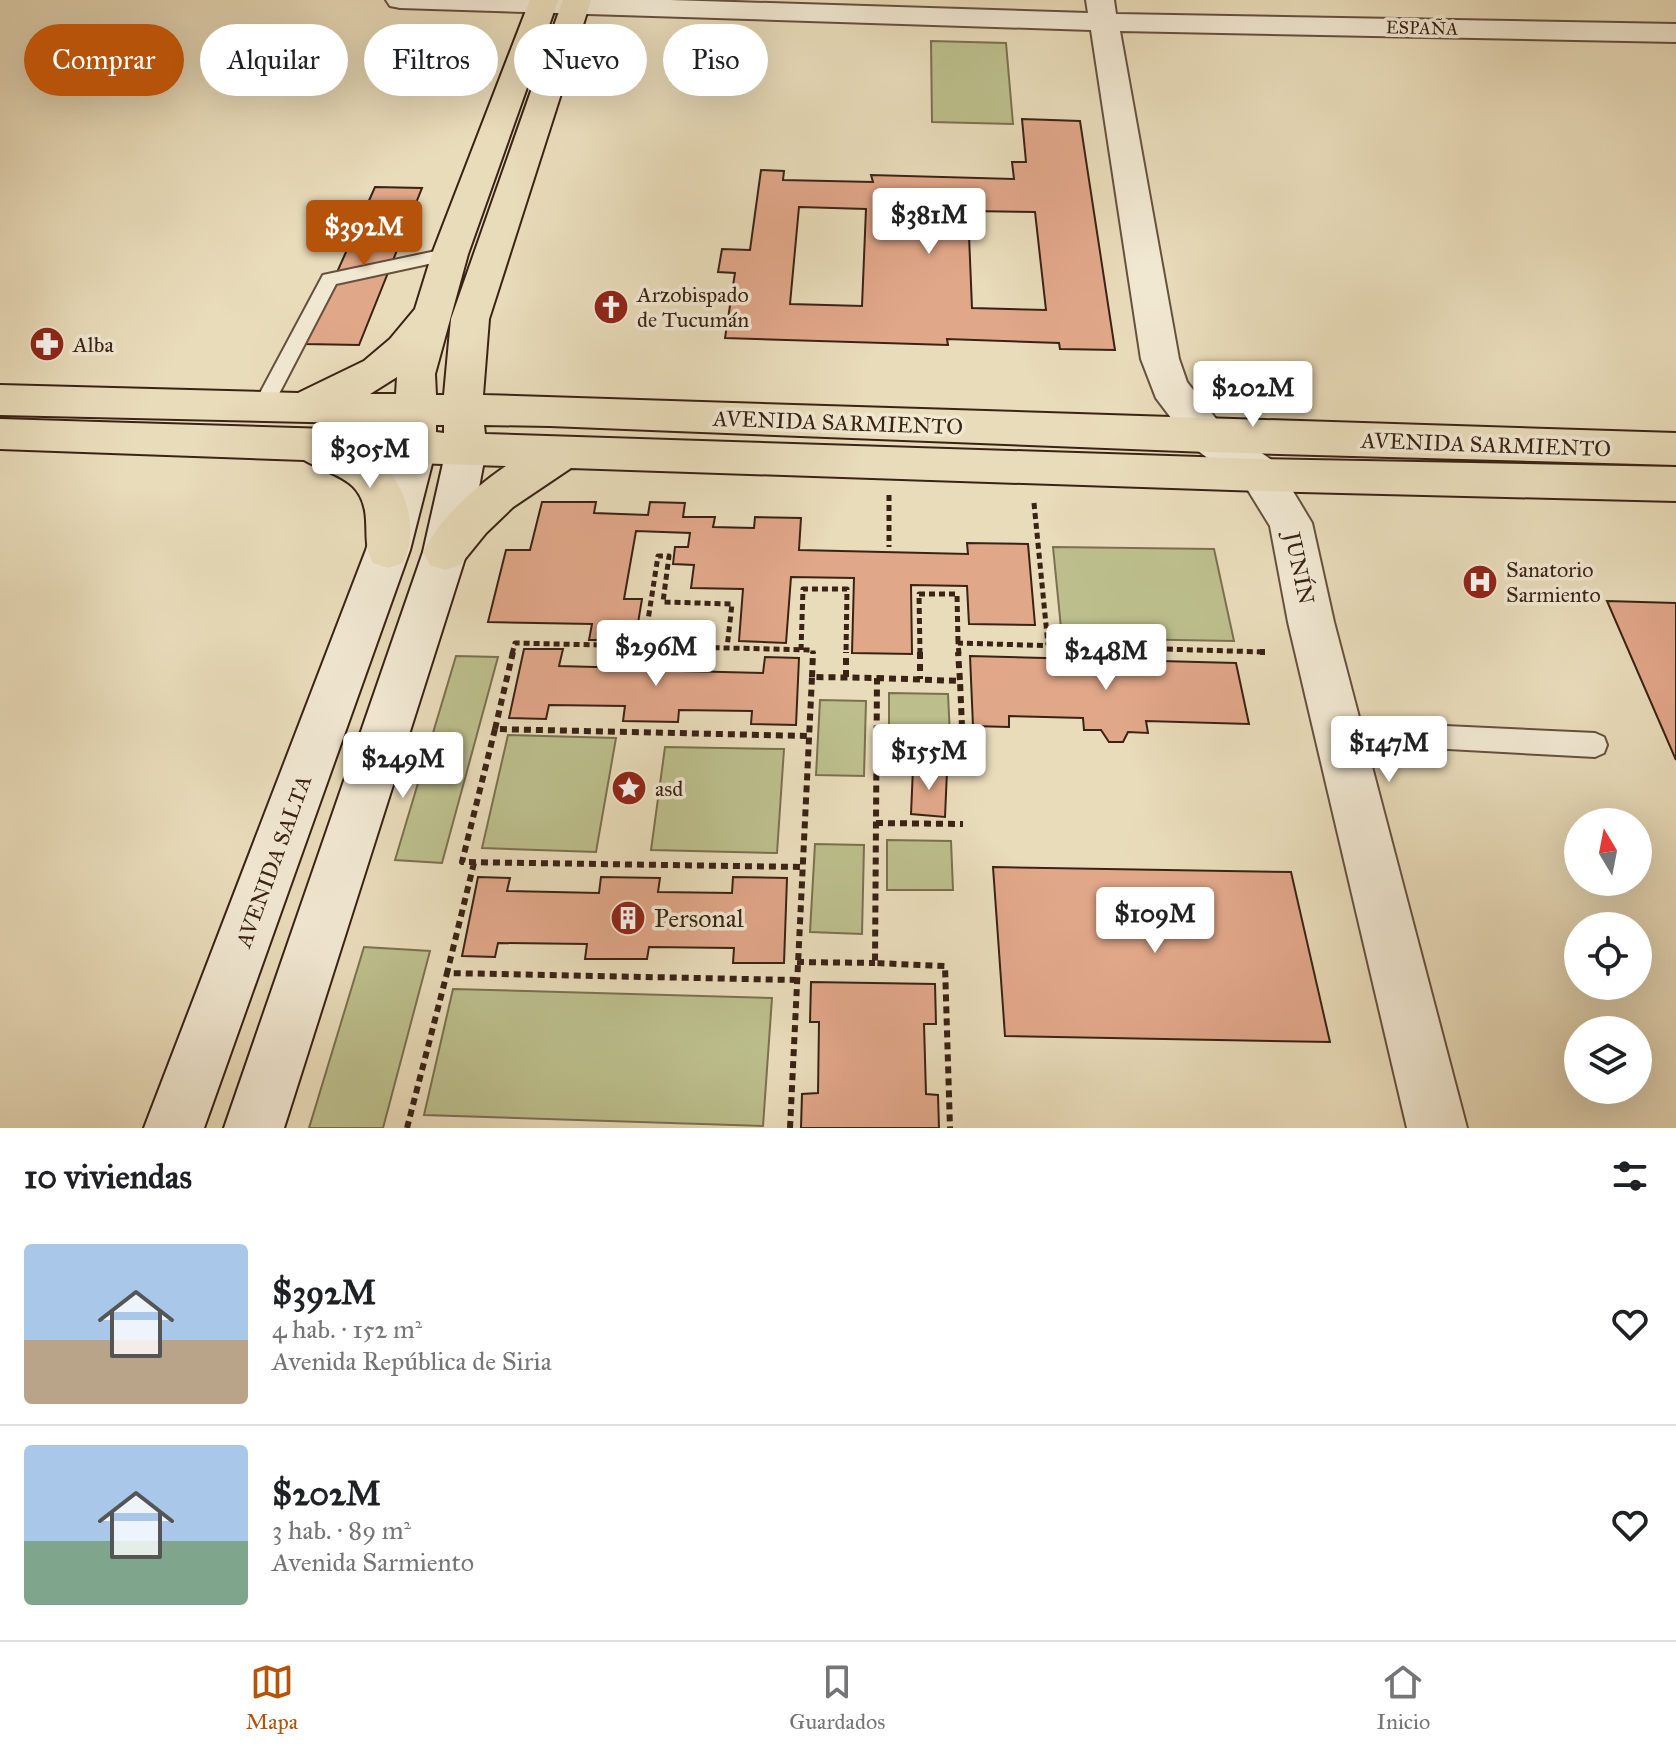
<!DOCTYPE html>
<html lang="es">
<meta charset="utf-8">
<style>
body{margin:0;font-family:"IM FELL Great Primer",serif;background:#f6f6f6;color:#202124;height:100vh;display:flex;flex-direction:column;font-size:30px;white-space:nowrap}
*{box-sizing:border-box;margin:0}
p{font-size:26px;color:#757577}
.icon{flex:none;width:44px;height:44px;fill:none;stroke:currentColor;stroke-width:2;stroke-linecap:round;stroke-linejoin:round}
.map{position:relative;height:1128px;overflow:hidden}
.side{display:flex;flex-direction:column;background:#fff;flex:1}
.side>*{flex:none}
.guide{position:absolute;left:24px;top:24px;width:800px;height:72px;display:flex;gap:16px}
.needle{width:52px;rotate:350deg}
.buttons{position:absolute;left:1564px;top:808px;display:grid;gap:16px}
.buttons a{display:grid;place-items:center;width:88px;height:88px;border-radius:50%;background:#fff;box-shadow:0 8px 32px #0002;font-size:40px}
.price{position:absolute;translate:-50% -68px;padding:0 18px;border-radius:8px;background:#fff;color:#222;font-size:26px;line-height:52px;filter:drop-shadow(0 2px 4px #0008)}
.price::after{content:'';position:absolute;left:50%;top:48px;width:24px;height:18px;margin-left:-12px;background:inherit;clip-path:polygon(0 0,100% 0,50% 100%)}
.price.active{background:#b45309;color:#fff}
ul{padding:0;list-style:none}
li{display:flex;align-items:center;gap:24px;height:200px;padding:0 24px}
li+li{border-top:2px solid #e0e0e0}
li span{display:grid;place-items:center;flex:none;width:224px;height:160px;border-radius:8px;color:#555}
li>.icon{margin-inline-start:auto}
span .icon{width:96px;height:96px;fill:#fffc;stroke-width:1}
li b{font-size:34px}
h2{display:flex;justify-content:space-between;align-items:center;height:96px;padding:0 24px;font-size:34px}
.chip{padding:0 28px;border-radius:36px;background:#fff;box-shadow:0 8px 32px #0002;font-size:28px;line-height:72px}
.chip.active{background:#b45309;color:#fff}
.tab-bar{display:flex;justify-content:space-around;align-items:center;height:112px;border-top:2px solid #e0e0e0;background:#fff;font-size:22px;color:#757577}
.tab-bar a{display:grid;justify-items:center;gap:4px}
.tab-bar .active{color:#b45309}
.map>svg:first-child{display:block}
.green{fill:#bcbf8c;stroke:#7b7050;stroke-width:2}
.building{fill:#e1a789;stroke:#3a2215;stroke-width:2;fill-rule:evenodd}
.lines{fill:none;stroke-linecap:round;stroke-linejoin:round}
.lane-casing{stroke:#66503e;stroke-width:4}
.street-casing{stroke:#66503e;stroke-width:4}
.secondary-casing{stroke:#3a2215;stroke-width:4}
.primary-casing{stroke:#3a2215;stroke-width:4}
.path-far1{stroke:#3a2215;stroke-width:5;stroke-dasharray:6 4;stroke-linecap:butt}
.path{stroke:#3a2215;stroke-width:6;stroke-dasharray:7 5;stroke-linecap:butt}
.lane{fill:#f1e8d2;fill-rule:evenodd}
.street{fill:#f1e8d2;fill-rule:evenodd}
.secondary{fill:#f1e8d2;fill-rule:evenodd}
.primary{fill:#e9dcba;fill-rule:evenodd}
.labels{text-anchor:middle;stroke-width:7;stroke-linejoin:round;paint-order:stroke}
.far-street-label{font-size:18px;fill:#3a2215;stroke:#f1e8d2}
.poi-label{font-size:22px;fill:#3a2215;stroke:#f1e8d2;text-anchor:start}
.street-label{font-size:22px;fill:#3a2215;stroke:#f1e8d2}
.near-poi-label{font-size:26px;fill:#3a2215;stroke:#f1e8d2;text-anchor:start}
</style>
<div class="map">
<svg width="1676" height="1128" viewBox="0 0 1676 1128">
<rect width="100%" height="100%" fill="#e9dcba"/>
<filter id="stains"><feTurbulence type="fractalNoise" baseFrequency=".0025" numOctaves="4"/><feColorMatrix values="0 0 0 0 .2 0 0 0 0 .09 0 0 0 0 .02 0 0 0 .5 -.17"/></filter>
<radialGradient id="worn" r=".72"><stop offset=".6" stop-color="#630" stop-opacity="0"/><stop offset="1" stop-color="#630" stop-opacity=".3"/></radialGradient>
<path class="green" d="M931,41L1006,43L1013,124L932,122Z
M1053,547L1214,549L1234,641L1062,638Z
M456,656L498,657L442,863L395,860Z
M889,693L948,694L950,736L889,735Z
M820,700L866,701L864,776L816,775Z
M508,735L616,738L596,852L482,848Z
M665,747L784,749L777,853L651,850Z
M887,840L951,841L953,890H887Z
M815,844L864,845L862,934L810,932Z
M364,947L430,951L383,1128H309Z
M453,989L772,998L763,1126L424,1115Z"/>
<path class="building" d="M1022,119L1080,121L1115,350L1060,349L1059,343L947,339L948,345L725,338L735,273L718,272L722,249L750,250L761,170L784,171L783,180L873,182L871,175L1014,179L1012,162H1026ZM799,207L866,209L862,306L790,304ZM968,211L1035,212L1046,310L972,308Z
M375,187L422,188L359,345L305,344Z
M542,502H596L594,513L648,515L650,502L685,503L683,517H715L713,527L754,528L755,517L801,518L799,550L968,554L967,543L1028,544L1035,625L969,624L967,586L911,585L912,654L852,653L854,578L791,577L786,643L739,641L743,589L691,588L694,565L673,564L675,547H688L690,533L636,531L624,599H642L637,629H618L611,640H589L592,624L488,622L506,550H530Z
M1607,601L1676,603V760Z
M524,649H563L559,666L632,668L634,653L684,654L682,671L763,673L765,657L799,658L796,725L751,724L752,711L679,710L678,722L623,721L625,706L549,705L546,719L509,718Z
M970,656L1236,663L1249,724L1146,721L1148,733L1128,732L1123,742H1109L1101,730H1084L1083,718L1009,716V727L973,726Z
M913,768L947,771L945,817L911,814Z
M993,867L1291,872L1330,1042L1005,1036Z
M478,877L510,878L507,891L599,893L601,877L660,878L658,892L732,893L733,877L787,878L784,963H733L734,948L649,947L647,959H585L587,944L498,943L495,957L462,956Z
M811,982L935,984L936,1024H924L926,1094L938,1095L939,1128H801L802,1094L818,1093L819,1022H810Z"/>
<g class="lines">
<defs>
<path id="lane" d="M450,248L456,250L459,254L456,258L336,284L269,413H255L252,408L323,275Z
M1338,721L1595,733L1604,737L1607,745L1604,753L1595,757L1338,743L1329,740L1326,732L1329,724Z"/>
<path id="street" d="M386,0H670L1088,13L1086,0H1114L1116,14L1676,24V42L1120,31L1179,359L1187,382L1221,425L1276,463L1312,523L1334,622L1467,1128H1407L1288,622L1270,526L1246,487L1193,447L1156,398L1141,359L1091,30L400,8L390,6Z"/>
<path id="secondary" d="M416,432L430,437L436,448L410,550L204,1128H144L366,550L396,448L402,437Z
M466,434L480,439L486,450L467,552L284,1128H224L423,552L446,450L452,439Z"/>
<path id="primary" d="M530,0H558L468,254L435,374L436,395H444L451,319L563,0H591L489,319L483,395L1676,433V465L1207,452L550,426L484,425L485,434L1261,459L1676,467V501L1261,491L571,468L513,507L486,533L460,565L445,570L430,565L423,552C441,517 474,488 506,466L381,462C407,486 419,531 403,563L388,568L373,563C365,548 367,536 366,520C364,477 333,477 304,460L0,449V419L396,431V424L0,415V385L298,393L364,361L390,339L415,309L432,254ZM397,377L396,394H370ZM436,425H444V433L436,432Z"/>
</defs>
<use href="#lane" class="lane-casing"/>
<use href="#street" class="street-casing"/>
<use href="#secondary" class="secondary-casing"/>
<use href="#primary" class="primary-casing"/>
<path class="path-far1" d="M889,495V547
M1034,503L1048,645
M644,646L658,556H669L663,602L732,604L727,648
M801,650L803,589H847L846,654
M512,654L515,643L813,650V654
M920,654L919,594H957L958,643
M959,654L958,643L1265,652"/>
<path class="path" d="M513,652L495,729L809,736
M920,652V679
M1260,652H1265
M812,677L813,652
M846,677V652
M877,678L960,681L958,652
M495,729L462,862L802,867
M877,747L963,749L960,681
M876,823L963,824
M474,863L447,973L796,980
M797,962L875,963
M407,1128L447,973
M790,1128L812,677L877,678L875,963L945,966L950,1128"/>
<use href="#lane" class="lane"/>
<use href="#street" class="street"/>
<use href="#secondary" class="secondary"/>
<use href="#primary" class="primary"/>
</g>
<defs>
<symbol id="church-disc" viewBox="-11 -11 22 22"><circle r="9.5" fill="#8f2418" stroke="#f1e8d2"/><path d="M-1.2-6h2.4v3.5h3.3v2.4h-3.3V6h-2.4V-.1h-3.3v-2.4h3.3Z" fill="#fff"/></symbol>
<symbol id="pharmacy-disc" viewBox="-11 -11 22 22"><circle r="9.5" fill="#8f2418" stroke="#f1e8d2"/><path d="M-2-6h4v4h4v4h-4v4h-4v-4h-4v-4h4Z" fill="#fff"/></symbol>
<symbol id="hospital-disc" viewBox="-11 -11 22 22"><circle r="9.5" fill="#8f2418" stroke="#f1e8d2"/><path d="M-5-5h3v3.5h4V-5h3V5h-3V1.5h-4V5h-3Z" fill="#fff"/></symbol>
<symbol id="sight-disc" viewBox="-11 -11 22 22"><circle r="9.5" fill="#8f2418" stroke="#f1e8d2"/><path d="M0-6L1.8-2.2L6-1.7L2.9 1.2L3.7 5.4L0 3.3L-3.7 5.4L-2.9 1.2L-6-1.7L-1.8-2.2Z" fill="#fff"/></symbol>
<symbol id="building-disc" viewBox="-11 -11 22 22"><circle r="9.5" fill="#8f2418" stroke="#f1e8d2"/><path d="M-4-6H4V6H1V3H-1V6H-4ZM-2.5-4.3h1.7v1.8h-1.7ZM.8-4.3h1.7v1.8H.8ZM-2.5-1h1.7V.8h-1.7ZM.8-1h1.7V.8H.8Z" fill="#fff"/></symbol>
</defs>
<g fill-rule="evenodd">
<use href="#church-disc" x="591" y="287" width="40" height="40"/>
<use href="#pharmacy-disc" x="27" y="324" width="40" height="40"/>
<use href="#hospital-disc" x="1460" y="562" width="40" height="40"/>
<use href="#sight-disc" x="609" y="768" width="40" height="40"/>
<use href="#building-disc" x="608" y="898" width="40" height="40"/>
</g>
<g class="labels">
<g class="far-street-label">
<text transform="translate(1422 28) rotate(1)" y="6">ESPAÑA</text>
</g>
<g class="poi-label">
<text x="637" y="302">Arzobispado<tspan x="637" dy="25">de Tucumán</tspan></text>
<text x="73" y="352">Alba</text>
<text x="1506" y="577">Sanatorio<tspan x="1506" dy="25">Sarmiento</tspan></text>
<text x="655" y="796">asd</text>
</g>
<g class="street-label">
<text transform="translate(838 422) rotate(2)" y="8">AVENIDA SARMIENTO</text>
<text transform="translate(1486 444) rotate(2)" y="8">AVENIDA SARMIENTO</text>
<text transform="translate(1300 568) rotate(78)" y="8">JUNÍN</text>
<text transform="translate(273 861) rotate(-70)" y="8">AVENIDA SALTA</text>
</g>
<g class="near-poi-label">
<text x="654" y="927">Personal</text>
</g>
</g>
<rect width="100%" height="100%" filter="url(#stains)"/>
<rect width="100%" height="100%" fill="url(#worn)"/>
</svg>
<div class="buttons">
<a><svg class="needle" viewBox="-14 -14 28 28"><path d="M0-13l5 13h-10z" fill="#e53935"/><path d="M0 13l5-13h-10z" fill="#757577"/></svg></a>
<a><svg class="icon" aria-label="locate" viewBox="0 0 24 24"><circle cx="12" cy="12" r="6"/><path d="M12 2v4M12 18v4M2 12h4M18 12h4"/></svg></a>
<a><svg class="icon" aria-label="layers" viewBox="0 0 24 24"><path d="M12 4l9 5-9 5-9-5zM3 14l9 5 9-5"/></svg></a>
</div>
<b class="price" style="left:929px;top:256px">$381M</b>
<b class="price active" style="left:364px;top:268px">$392M</b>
<b class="price" style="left:1253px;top:429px">$202M</b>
<b class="price" style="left:370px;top:490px">$305M</b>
<b class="price" style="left:656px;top:688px">$296M</b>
<b class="price" style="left:1106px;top:692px">$248M</b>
<b class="price" style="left:1389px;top:784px">$147M</b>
<b class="price" style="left:929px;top:792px">$155M</b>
<b class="price" style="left:403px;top:800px">$249M</b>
<b class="price" style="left:1155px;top:955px">$109M</b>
<div class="guide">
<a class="chip active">Comprar</a>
<a class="chip">Alquilar</a>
<a class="chip">Filtros</a>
<a class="chip">Nuevo</a>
<a class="chip">Piso</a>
</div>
</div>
<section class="side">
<h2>10 viviendas<svg class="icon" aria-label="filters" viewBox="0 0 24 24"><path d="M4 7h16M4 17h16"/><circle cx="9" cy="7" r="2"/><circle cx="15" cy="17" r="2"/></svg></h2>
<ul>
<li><span style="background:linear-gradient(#a9c7e8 60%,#b9a48a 0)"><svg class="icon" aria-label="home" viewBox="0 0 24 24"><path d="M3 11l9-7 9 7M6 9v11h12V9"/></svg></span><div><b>$392M</b><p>4 hab. · 152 m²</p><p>Avenida República de Siria</p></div><svg class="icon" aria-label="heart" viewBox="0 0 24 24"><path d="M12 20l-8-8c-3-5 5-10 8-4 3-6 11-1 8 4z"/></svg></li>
<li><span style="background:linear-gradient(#a9c7e8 60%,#7fa58c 0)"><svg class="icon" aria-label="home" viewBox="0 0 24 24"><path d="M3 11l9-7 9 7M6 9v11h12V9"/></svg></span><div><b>$202M</b><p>3 hab. · 89 m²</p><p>Avenida Sarmiento</p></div><svg class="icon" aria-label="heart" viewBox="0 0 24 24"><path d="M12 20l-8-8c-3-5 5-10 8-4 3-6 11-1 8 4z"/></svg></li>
</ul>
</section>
<nav class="tab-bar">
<a class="active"><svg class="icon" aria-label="map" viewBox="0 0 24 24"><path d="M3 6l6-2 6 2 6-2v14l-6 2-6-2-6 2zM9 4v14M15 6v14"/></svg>Mapa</a>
<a><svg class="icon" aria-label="saved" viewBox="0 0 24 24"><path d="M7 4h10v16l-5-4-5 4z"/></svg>Guardados</a>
<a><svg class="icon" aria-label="home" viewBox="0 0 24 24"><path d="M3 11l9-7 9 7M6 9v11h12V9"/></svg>Inicio</a>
</nav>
